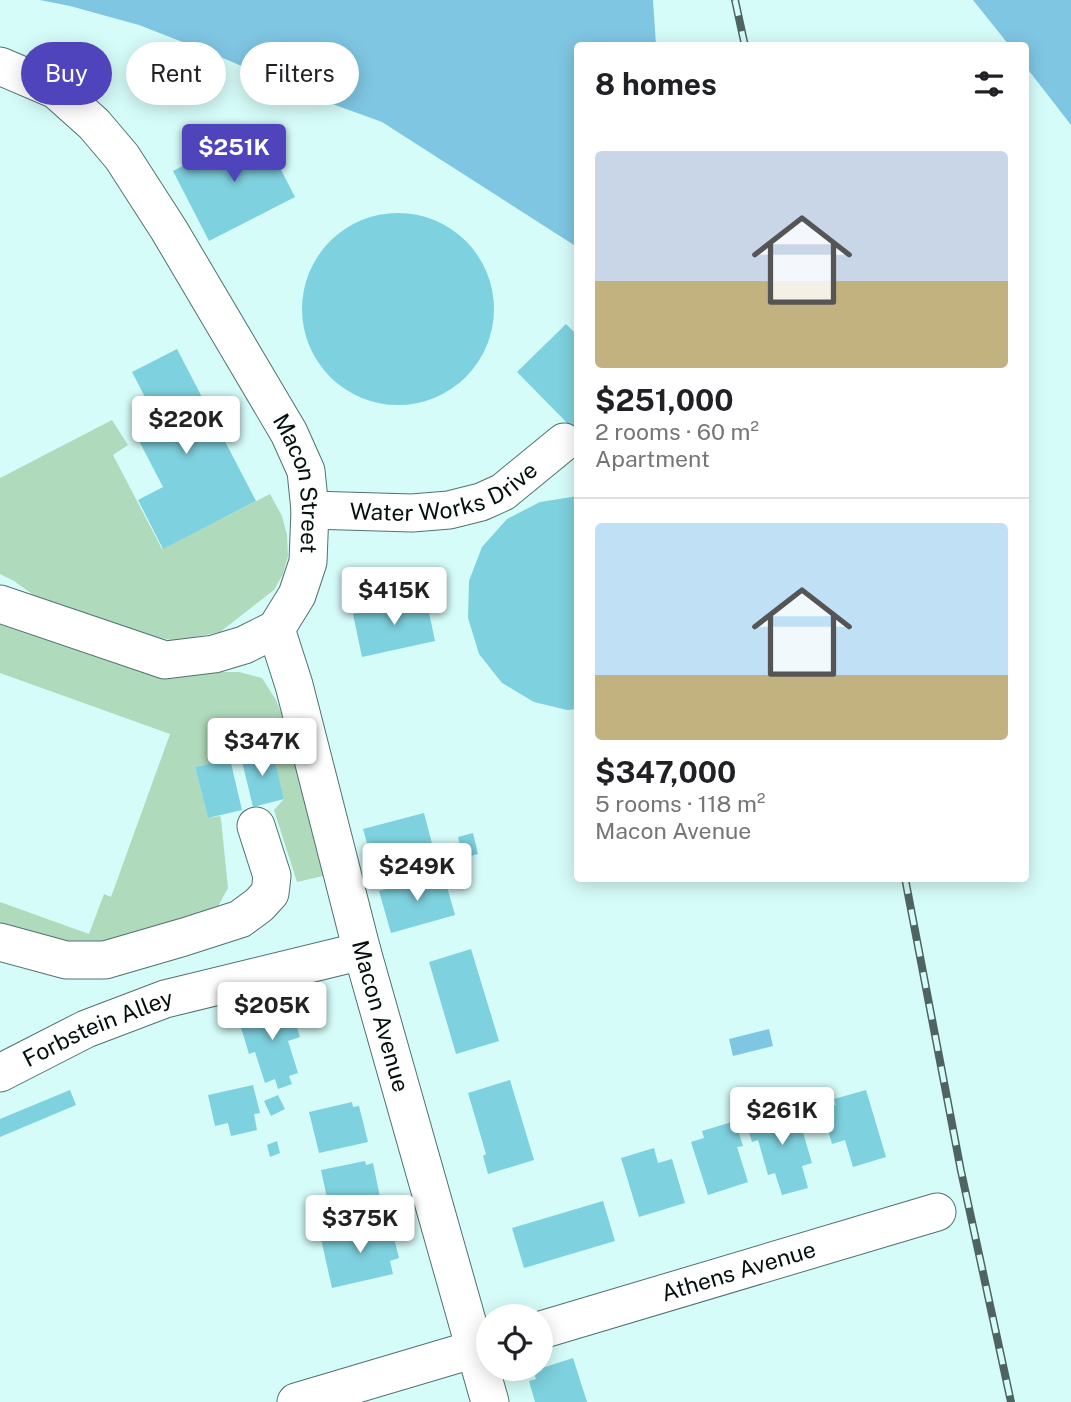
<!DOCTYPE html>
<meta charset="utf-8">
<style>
body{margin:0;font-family:"Public Sans",sans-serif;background:#f2f2f2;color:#202124;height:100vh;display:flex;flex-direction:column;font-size:26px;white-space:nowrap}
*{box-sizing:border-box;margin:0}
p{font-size:23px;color:#757577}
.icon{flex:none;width:38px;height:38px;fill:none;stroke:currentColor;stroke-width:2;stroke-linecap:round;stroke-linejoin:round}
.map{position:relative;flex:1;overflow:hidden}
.side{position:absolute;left:574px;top:42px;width:455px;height:840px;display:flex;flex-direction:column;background:#fff;border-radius:7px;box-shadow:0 4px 18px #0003}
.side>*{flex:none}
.top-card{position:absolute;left:21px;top:42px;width:448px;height:63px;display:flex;gap:14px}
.fabs{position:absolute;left:476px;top:1304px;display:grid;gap:14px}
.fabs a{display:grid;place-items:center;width:77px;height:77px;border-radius:50%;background:#fff;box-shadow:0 4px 18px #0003;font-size:35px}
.price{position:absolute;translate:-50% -60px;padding:0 16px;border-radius:7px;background:#fff;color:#222;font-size:23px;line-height:46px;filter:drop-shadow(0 2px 4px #0008)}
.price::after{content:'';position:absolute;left:50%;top:42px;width:21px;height:16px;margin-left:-10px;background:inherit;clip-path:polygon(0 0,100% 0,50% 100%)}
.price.selected{background:#4f44bb;color:#fff}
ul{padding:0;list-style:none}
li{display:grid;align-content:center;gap:14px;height:371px;padding:0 21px}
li+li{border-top:2px solid #e0e0e0}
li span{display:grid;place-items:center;height:217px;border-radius:7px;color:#555}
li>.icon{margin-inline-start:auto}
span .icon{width:126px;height:126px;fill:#fffc;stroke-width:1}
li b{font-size:30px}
h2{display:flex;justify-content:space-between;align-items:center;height:84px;padding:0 21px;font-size:30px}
.tag{padding:0 24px;border-radius:32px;background:#fff;box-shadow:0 4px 18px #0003;font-size:24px;line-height:63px}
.tag.selected{background:#4f44bb;color:#fff}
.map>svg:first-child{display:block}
.green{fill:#b0dabc}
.water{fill:#7fc6e3}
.building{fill:#7ed1de}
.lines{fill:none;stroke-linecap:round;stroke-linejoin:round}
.minor-casing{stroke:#50726f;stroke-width:39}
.minor{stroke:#fff;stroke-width:37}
.rail-casing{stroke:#4f6462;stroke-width:8}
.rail{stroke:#d6fcf9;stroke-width:5;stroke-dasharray:16;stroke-linecap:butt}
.labels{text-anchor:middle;stroke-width:5;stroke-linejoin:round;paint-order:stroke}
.street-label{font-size:23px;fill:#04100f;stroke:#d6fcf9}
</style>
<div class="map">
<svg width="1071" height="1402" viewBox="0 0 1071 1402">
<rect width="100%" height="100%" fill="#d6fcf9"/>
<path class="green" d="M112,420L128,445L113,455L162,549L270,494L282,516L287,535L288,556L283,574L274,590L220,632L176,641L118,629L39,599L14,581L0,574V478Z
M0,621L180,672H239L262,678L276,700L284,720L327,875L297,882L274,810L284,799L271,750L195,767L208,818L220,816L221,819L228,888L215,912L78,949L0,927V902L89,934L104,894L111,897L170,734L0,673Z"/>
<path class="water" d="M40,0H653L656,45L578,46L577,247L382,122L313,97L216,55L139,25L70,6Z
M973,0H1071V125L1026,67V46L1009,45Z
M769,1029L773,1046L733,1056L729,1039Z"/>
<path class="building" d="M259,127L295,197L209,241L173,171Z
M302 309a96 96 0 1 1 192 0a96 96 0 1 1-192 0Z
M566,324L578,336V434L517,372Z
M177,349L256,501L163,549L138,500L163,487L137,437L160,426L132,372Z
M578,496V709L567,710L534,702L502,683L479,654L468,618L469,581L482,547L507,519L540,502Z
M426,598L435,641L362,657L353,614Z
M272,750L284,799L253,807L241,757Z
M230,759L242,810L208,818L195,767Z
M424,813L434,851L374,868L363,829Z
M473,833L478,854L463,858L458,837Z
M443,873L455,915L391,933L379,891Z
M471,949L499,1041L456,1054L429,962Z
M289,1002L300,1037L288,1041L298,1073L289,1076L292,1084L278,1089L275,1079L265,1083L255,1052L249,1054L238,1018Z
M510,1080L534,1160L488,1174L483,1156L486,1154L468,1093Z
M253,1085L260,1113L254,1114L257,1130L231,1136L228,1123L215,1126L208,1095Z
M70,1090L76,1105L0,1137V1119Z
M866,1090L886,1157L853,1167L845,1140L832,1144L822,1109L836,1105L834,1099Z
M278,1095L285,1109L271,1116L264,1101Z
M352,1102L353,1107L359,1106L368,1142L319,1153L309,1112Z
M795,1105L812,1163L802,1166L808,1188L782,1195L775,1173L768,1175L758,1140L752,1142L745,1119Z
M735,1121L743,1146L737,1147L748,1182L708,1195L691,1142L704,1138L702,1131Z
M277,1141L280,1153L270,1157L267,1145Z
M654,1148L658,1163L672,1159L685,1203L639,1217L621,1158Z
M365,1161L366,1165L373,1163L381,1202L376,1203L377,1207L354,1212L353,1208L330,1212L321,1170Z
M603,1201L615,1241L524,1268L512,1228Z
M390,1222L399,1258L390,1261L393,1274L332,1288L321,1239Z
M573,1358L587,1402H535L529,1381L536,1379L533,1371Z"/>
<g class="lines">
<defs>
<g id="minor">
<path id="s1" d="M0,66L56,90L94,124L122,157L169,230L289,433L306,471L310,510L308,562L297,595L276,629L244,645L214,654L165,660L0,604"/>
<path id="s2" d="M310,510L412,513L449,510L481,502L503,492L564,442"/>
<path id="s3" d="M276,629L294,685L362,951L490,1402"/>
<path d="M0,942L66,960H105L184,937L240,919L259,905L270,893L272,876L256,826"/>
<path id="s4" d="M0,1073L86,1029L165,999L362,951"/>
<path id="s5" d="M541,1330L937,1212"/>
<path d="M296,1402L488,1345"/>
</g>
</defs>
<use href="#minor" class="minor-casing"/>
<use href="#minor" class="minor"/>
<defs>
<path id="rail" d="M735,0L745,46
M905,878L961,1171L1011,1402"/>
</defs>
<use href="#rail" class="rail-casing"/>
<use href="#rail" class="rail"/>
</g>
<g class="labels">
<g class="street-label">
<text dy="8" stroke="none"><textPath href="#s2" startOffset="138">Water Works Drive</textPath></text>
<text dy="8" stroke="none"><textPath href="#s1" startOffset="530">Macon Street</textPath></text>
<text dy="8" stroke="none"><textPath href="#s3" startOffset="401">Macon Avenue</textPath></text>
<text dy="8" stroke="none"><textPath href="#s4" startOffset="108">Forbstein Alley</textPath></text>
<text dy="8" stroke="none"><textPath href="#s5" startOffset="206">Athens Avenue</textPath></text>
</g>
</g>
</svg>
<div class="fabs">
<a><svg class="icon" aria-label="locate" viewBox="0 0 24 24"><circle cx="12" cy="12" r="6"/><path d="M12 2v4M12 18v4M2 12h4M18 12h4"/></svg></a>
</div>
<b class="price selected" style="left:234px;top:184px">$251K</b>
<b class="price" style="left:186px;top:456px">$220K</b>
<b class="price" style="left:394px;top:627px">$415K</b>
<b class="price" style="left:262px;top:778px">$347K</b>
<b class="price" style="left:417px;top:903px">$249K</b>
<b class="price" style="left:272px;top:1042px">$205K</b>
<b class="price" style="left:782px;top:1147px">$261K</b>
<b class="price" style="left:360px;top:1255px">$375K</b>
<div class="top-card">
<a class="tag selected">Buy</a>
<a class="tag">Rent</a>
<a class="tag">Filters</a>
</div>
<section class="side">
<h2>8 homes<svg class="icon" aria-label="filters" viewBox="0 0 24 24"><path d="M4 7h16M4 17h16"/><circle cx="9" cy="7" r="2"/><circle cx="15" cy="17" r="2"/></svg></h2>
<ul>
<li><span style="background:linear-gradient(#c9d6e8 60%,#c2b280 0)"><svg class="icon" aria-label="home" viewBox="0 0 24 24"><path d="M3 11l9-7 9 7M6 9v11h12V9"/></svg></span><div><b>$251,000</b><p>2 rooms · 60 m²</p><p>Apartment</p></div></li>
<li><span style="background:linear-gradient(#bfe0f5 70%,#c2b280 0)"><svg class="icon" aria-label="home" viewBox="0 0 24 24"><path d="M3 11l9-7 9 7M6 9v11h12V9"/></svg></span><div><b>$347,000</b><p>5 rooms · 118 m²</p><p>Macon Avenue</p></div></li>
</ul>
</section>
</div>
